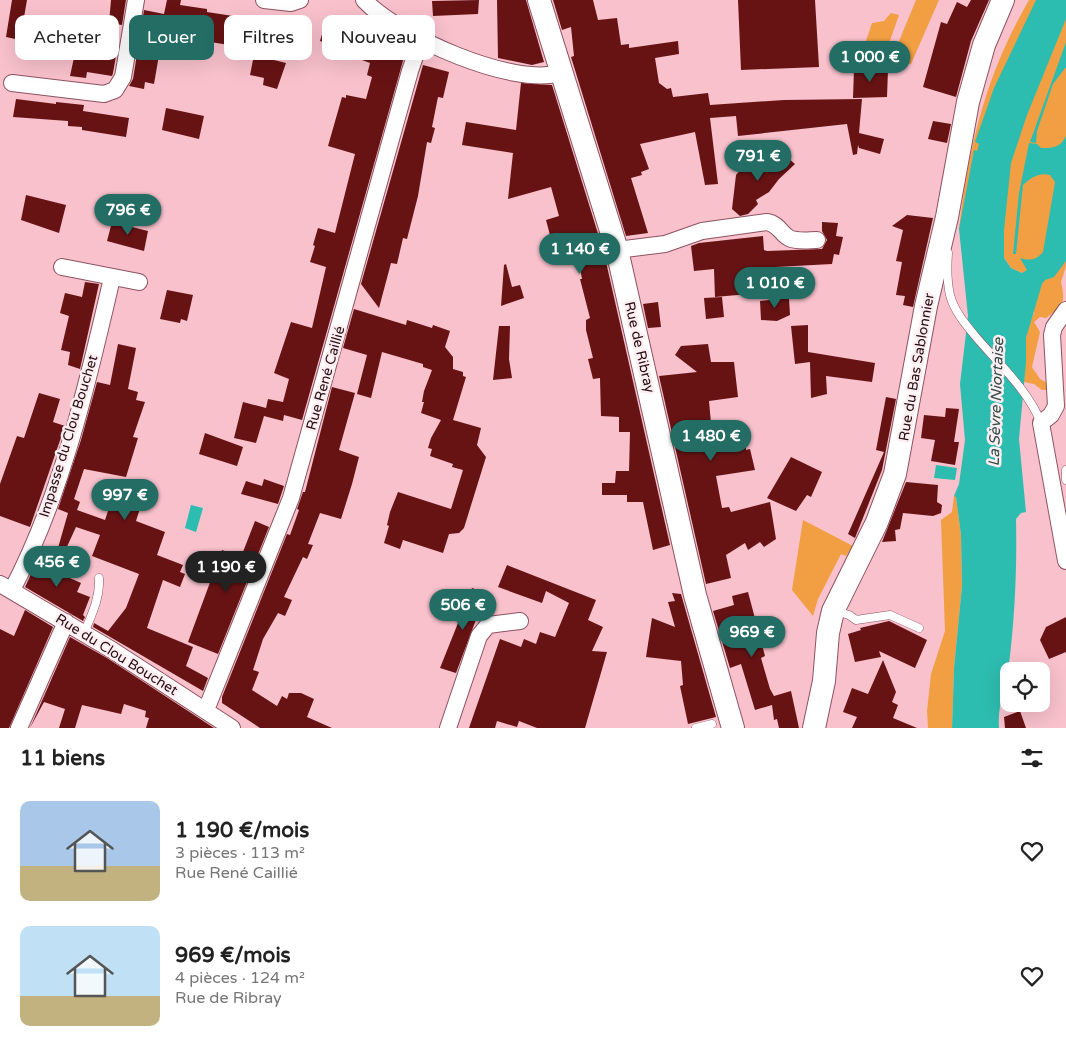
<!DOCTYPE html>
<html lang="fr">
<meta charset="utf-8">
<style>
body{margin:0;font-family:"Varela Round",sans-serif;background:#f2f2f2;color:#222;height:100vh;display:flex;flex-direction:column;font-size:19px;white-space:nowrap}
*{box-sizing:border-box;margin:0}
p{font-size:16px;color:#767676}
.icon{flex:none;width:28px;height:28px;fill:none;stroke:currentColor;stroke-width:2;stroke-linecap:round;stroke-linejoin:round}
.map{position:relative;height:728px;overflow:hidden}
.panel{display:flex;flex-direction:column;background:#fff;flex:1}
.panel>*{flex:none}
.top-card{position:absolute;left:15px;top:15px;width:500px;height:45px;display:flex;gap:10px}
.fabs{position:absolute;left:1000px;top:662px;display:grid;gap:10px}
.fabs a{display:grid;place-items:center;width:50px;height:50px;border-radius:10px;background:#fff;box-shadow:0 5px 20px #0002;font-size:25px}
.price{position:absolute;translate:-50% -42px;padding:0 11px;border-radius:18px;background:#246d65;color:#fff;font-size:16px;line-height:32px;filter:drop-shadow(0 1px 2px #0008)}
.price::after{content:'';position:absolute;left:50%;top:30px;width:15px;height:11px;margin-left:-8px;background:inherit;clip-path:polygon(0 0,100% 0,50% 100%)}
.price.active{background:#222;color:#fff}
ul{padding:0;list-style:none}
li{display:flex;align-items:center;gap:15px;height:125px;padding:0 20px}
li span{display:grid;place-items:center;flex:none;width:140px;height:100px;border-radius:10px;color:#555}
li>.icon{margin-inline-start:auto}
span .icon{width:60px;height:60px;fill:#fffc;stroke-width:1}
li b{font-size:21px}
h2{display:flex;justify-content:space-between;align-items:center;height:60px;padding:0 20px;font-size:21px}
.chip{padding:0 18px;border-radius:10px;background:#fff;box-shadow:0 5px 20px #0002;font-size:18px;line-height:45px}
.chip.active{background:#246d65;color:#fff}
.map>svg:first-child{display:block}
.green{fill:#f19f42}
.water{fill:#2dbdb0}
.building{fill:#671314}
.lines{fill:none;stroke-linecap:round;stroke-linejoin:round}
.lane-casing{stroke:#8e5260;stroke-width:9}
.street-casing{stroke:#8e5260;stroke-width:18}
.secondary-casing{stroke:#8e5260;stroke-width:24}
.lane{stroke:#fff;stroke-width:8}
.street{stroke:#fff;stroke-width:16}
.secondary{stroke:#fff;stroke-width:22}
.labels{text-anchor:middle;stroke-width:5;stroke-linejoin:round;paint-order:stroke}
.street-label{font-size:14px;fill:#250d13;stroke:#fdeef1}
.water-label{font-size:15px;font-style:italic;fill:#304d49;stroke:#fdeef1}
</style>
<div class="map">
<svg width="1066" height="728" viewBox="0 0 1066 728">
<rect width="100%" height="100%" fill="#f8c1cc"/>
<path class="green" d="M916,0H939L911,64L890,63Z
M1029,0H1066V266L1061,282C1066,304 1063,306 1046,318L1040,317L1034,322L1040,332L1032,367L1040,379L1049,384V390H1042L1034,384L1024,382C1026,358 1022,334 1034,313L1022,273L1011,268L1004,258L959,229C969,144 986,74 1029,0Z
M891,13L899,15L886,52L861,56L872,23L884,21Z
M954,496H956L961,535L962,586L954,668L952,728H928L927,711L931,674L945,631L941,520L952,512Z
M803,520L853,546L846,556L841,554L818,599L813,616L792,590Z"/>
<path class="water" d="M1036,0H1066V19L1027,115L1011,163L1004,230V258L1011,268L1022,273L1027,270L1020,258C1031,261 1036,260 1043,252L1055,182L1050,175C1039,172 1030,178 1023,185L1016,254H1013L1019,193L1029,143L1037,144L1041,148C1053,148 1060,148 1066,136V261L1054,277L1045,280L1042,284L1026,338V362L1019,439L1026,512L1021,513L1016,519C1017,568 1015,616 1009,664C1006,687 997,706 999,728H952L954,668L962,586L961,535L956,497L954,496L959,484L965,440L960,384L968,316L959,229L974,150L977,151L979,144L975,142L994,88Z
M1066,42V67L1053,84L1037,131L1036,143L1030,142Z
M936,465L957,468L955,480L934,478Z
M191,505L203,508L196,532L185,528Z"/>
<path class="building" d="M12,0H27L20,40L6,37Z
M111,0H126L122,25L109,23Z
M167,0H181L180,5L207,9V12L265,21L260,50L185,38L183,53L169,31L165,56L159,55L154,84L145,82L144,89L129,86L133,79L144,10L164,14Z
M479,0L478,14L433,16L432,1Z
M497,0H526L544,62L532,65L498,58Z
M553,0H593L598,20L617,18L621,45L629,44V48L678,41L679,54L655,58L659,83L667,89L671,88L673,97L708,93L710,105L784,100L862,99L859,133L884,139L880,154L859,148L858,145L857,154L853,155L847,124L738,136L736,116L710,118L718,184L705,185L695,132L640,144L649,169L641,172L642,175L631,178L648,233L626,236L571,57L574,56L571,27L562,30Z
M738,0H815L819,67L741,70Z
M971,0H989L971,41L956,97L923,87L941,22L947,24L957,2L967,7Z
M366,15L408,43L302,420L284,415L283,421L264,416L256,443L234,438L243,402L266,408L268,399L283,402L289,379L274,373L291,322L312,328L326,267L310,262L315,246L313,245L318,228L335,233L355,154L328,146L342,97L346,98V95L366,99L372,77L367,75L370,63L354,57L356,52L320,41L327,18L363,28Z
M75,53L102,57V54L116,56L113,73L112,76L87,72L86,78L70,76Z
M254,55L286,63L277,89L263,85L264,78L250,75Z
M423,65L449,72L443,98L438,97L432,127L435,128L431,143L427,142L418,196L407,239L403,238L397,264L391,263L379,308L361,284Z
M854,69L888,70L887,97L853,98Z
M521,83L552,85L604,253L670,545L653,550L643,502H627V495H602V483H615L616,471H629L630,432H619V417L601,416L600,378L593,379L588,359L593,358L586,330V320L590,318L580,279H582L580,268L571,233L551,239L546,220L559,216L551,187L508,199L513,153L462,145L466,122L516,130Z
M16,99L56,104V102L84,105L83,111L129,118L126,137L82,130V127L68,126V121L13,117Z
M166,108L204,116L199,139L162,130Z
M933,121L951,124L947,143L928,139Z
M783,154L795,164L779,179L769,192L756,200L758,204L748,214L740,216L732,209L736,175L749,160L754,166L761,158L766,163L772,156Z
M26,195L66,205L59,233L21,220Z
M907,215L933,218L913,307L903,305L905,296L896,295L902,262L896,261L903,230L892,226Z
M112,222L148,231L144,251L107,241Z
M822,222L838,223L836,236L843,237L839,255L834,254L832,264L758,268L760,293L715,297L714,269L694,271L691,246L699,243L763,236L764,250L767,251L822,249L827,240L822,231Z
M506,264L512,287L520,285L524,298L501,306L504,265Z
M85,282L99,284L80,369L68,365L70,352L61,350L69,316L60,313L65,293L82,297Z
M167,290L193,295L187,321L181,319L180,323L160,319Z
M722,297L724,317L706,319L704,298Z
M789,298L790,315L777,321L761,320L760,301Z
M658,302L661,327L648,328L643,304Z
M354,309L406,325L407,320L432,328L433,325L450,331L445,347L453,357V369L463,372V376L466,377L453,420L481,428L477,445L486,457L464,528L459,533L449,534L443,553L403,540L400,549L384,543L389,526L387,525L390,512L398,492L451,509L463,470L452,467L453,464L430,456L432,449L428,448L431,438L441,420L421,413L424,402H422L424,391L432,370L423,367V364L382,352L371,398L357,394L367,355L343,348Z
M808,325V352L875,363L872,382L826,376L827,394L811,398L810,362L795,364L791,326Z
M499,326H510L509,359L512,378L493,380Z
M118,344L136,348L128,389L138,392L136,400L145,402L133,437L138,438L126,477L84,469L74,499L80,502L77,510L105,520L116,487L144,496L136,521L165,532L157,555L183,565L180,572L185,574L180,587L163,580L147,628L193,647L186,666L208,678L203,691L93,627L94,623L108,631L126,608L139,574L92,556L100,535L76,527L65,551L58,548L68,513L58,509L81,440L97,382L110,385Z
M708,344L711,362H734L738,397L709,401L712,434L727,432L729,450L746,447V450L750,449L755,470L716,476L722,508L729,507L731,512L770,502L776,539L764,547L760,542L748,550L745,543L726,555L731,578L706,584L659,376L697,372L675,355L681,346Z
M332,387L355,393L339,450L359,457L352,484L341,519L320,513L308,544L313,545L307,559L303,557L284,597L292,600L285,616L278,613L263,639L253,670L259,672L252,690L277,706L282,696L287,699L289,693H301L314,699L307,717L332,728H260L222,703V697L287,534L290,535L299,510L297,509L303,492H305Z
M39,393L60,399L53,422L65,426L30,527L0,516V484L17,436L24,438Z
M886,397L896,399L882,470L855,538L848,534L884,452L876,450Z
M946,408L959,409L954,442H959L955,465L931,461L935,440L921,438L924,415L945,417Z
M205,433L243,447L237,466L199,454Z
M791,457L822,472L811,497L807,495L796,511L767,498Z
M264,479L284,486L278,504L241,494L246,481L262,486Z
M906,482L938,485L937,502L942,505L941,513L933,516L903,513L900,529L895,530L896,541L882,542Z
M255,521L269,527L218,654L188,642L222,550L241,557Z
M40,555L66,569L63,575L81,583L77,592L90,597L83,615L85,617L83,621L25,587Z
M507,565L596,600L588,620L603,627L592,651L607,652L585,728H537L519,721L517,727L497,721L495,728H469L500,639L521,647L524,639L536,644L540,632L555,637L569,603L546,591L542,603L498,587Z
M472,588L486,593L456,673L440,668Z
M748,592L765,656L761,658L770,689L774,696L791,691L799,728H779L777,719L774,720L772,705L755,710L741,664L730,668L713,611L734,605L732,596Z
M672,593L681,594L716,717L688,724L680,686L683,685L681,661L646,657L652,618L675,627L668,602L675,601Z
M25,610L53,627L9,728H0V629L14,636Z
M1066,617V652L1049,659L1040,640L1046,627Z
M889,621L927,640L915,668L879,651L881,657L855,662L848,634L861,630L860,628Z
M70,637L107,658L214,728H146L149,718L145,717L146,711L124,704L121,714L82,705L75,728H59L65,709L44,702L30,728Z
M883,660L896,692L892,702L898,705L893,718L917,728H852L857,717L843,712L852,688L868,694Z
M1020,711L1026,728H1005L1004,717Z"/>
<g class="lines">
<defs>
<path id="lane" d="M948,253C947,267 947,282 950,295C954,311 966,325 976,337C999,364 1028,390 1041,423
M1066,470V480
M835,611L849,615L856,620L890,615L919,628
M84,633C92,614 100,598 99,578
M696,728L712,724"/>
<path id="street" d="M264,0L291,3L300,0
M364,0C398,36 511,87 560,73
M12,83L104,94L115,90L123,77L136,0
M617,250L665,244L702,231L767,222C779,224 780,233 789,238C797,242 809,240 817,240
M62,267L139,282
M1066,310L1054,327L1052,335L1056,406L1051,415L1041,423L1066,561
M0,584L112,650L232,728
M12,590C62,495 88,382 112,278
M206,710L291,498L410,71L421,39
M19,728L66,622
M448,728L479,636L488,625L520,621"/>
<path id="secondary" d="M539,0L617,250L695,595L733,728
M814,728L824,681L828,633L833,611L877,522L895,474L926,306L947,217L968,102L984,45L1003,0"/>
</defs>
<use href="#lane" class="lane-casing"/>
<use href="#street" class="street-casing"/>
<use href="#secondary" class="secondary-casing"/>
<use href="#lane" class="lane"/>
<use href="#street" class="street"/>
<use href="#secondary" class="secondary"/>
</g>
<g class="labels">
<g class="street-label">
<text transform="translate(640 347) rotate(77)" y="5">Rue de Ribray</text>
<text transform="translate(916 367) rotate(-80)" y="5">Rue du Bas Sablonnier</text>
<text transform="translate(325 378) rotate(-74)" y="5">Rue René Caillié</text>
<text transform="translate(68 436) rotate(-73)" y="5">Impasse du Clou Bouchet</text>
<text transform="translate(117 654) rotate(32)" y="5">Rue du Clou Bouchet</text>
</g>
<g class="water-label">
<text transform="translate(996 402) rotate(-88)" y="5">La Sèvre Niortaise</text>
</g>
</g>
</svg>
<div class="fabs">
<a><svg class="icon" aria-label="locate" viewBox="0 0 24 24"><circle cx="12" cy="12" r="6"/><path d="M12 2v4M12 18v4M2 12h4M18 12h4"/></svg></a>
</div>
<b class="price" style="left:870px;top:83px">1 000 €</b>
<b class="price" style="left:758px;top:182px">791 €</b>
<b class="price" style="left:128px;top:236px">796 €</b>
<b class="price" style="left:580px;top:275px">1 140 €</b>
<b class="price" style="left:775px;top:309px">1 010 €</b>
<b class="price" style="left:711px;top:462px">1 480 €</b>
<b class="price" style="left:125px;top:521px">997 €</b>
<b class="price" style="left:57px;top:588px">456 €</b>
<b class="price active" style="left:226px;top:593px">1 190 €</b>
<b class="price" style="left:463px;top:631px">506 €</b>
<b class="price" style="left:752px;top:658px">969 €</b>
<div class="top-card">
<a class="chip">Acheter</a>
<a class="chip active">Louer</a>
<a class="chip">Filtres</a>
<a class="chip">Nouveau</a>
</div>
</div>
<section class="panel">
<h2>11 biens<svg class="icon" aria-label="filters" viewBox="0 0 24 24"><path d="M4 7h16M4 17h16"/><circle cx="9" cy="7" r="2"/><circle cx="15" cy="17" r="2"/></svg></h2>
<ul>
<li><span style="background:linear-gradient(#a9c7e8 65%,#c2b280 0)"><svg class="icon" aria-label="home" viewBox="0 0 24 24"><path d="M3 11l9-7 9 7M6 9v11h12V9"/></svg></span><div><b>1 190 €/mois</b><p>3 pièces · 113 m²</p><p>Rue René Caillié</p></div><svg class="icon" aria-label="heart" viewBox="0 0 24 24"><path d="M12 20l-8-8c-3-5 5-10 8-4 3-6 11-1 8 4z"/></svg></li>
<li><span style="background:linear-gradient(#bfe0f5 70%,#c2b280 0)"><svg class="icon" aria-label="home" viewBox="0 0 24 24"><path d="M3 11l9-7 9 7M6 9v11h12V9"/></svg></span><div><b>969 €/mois</b><p>4 pièces · 124 m²</p><p>Rue de Ribray</p></div><svg class="icon" aria-label="heart" viewBox="0 0 24 24"><path d="M12 20l-8-8c-3-5 5-10 8-4 3-6 11-1 8 4z"/></svg></li>
</ul>
</section>
